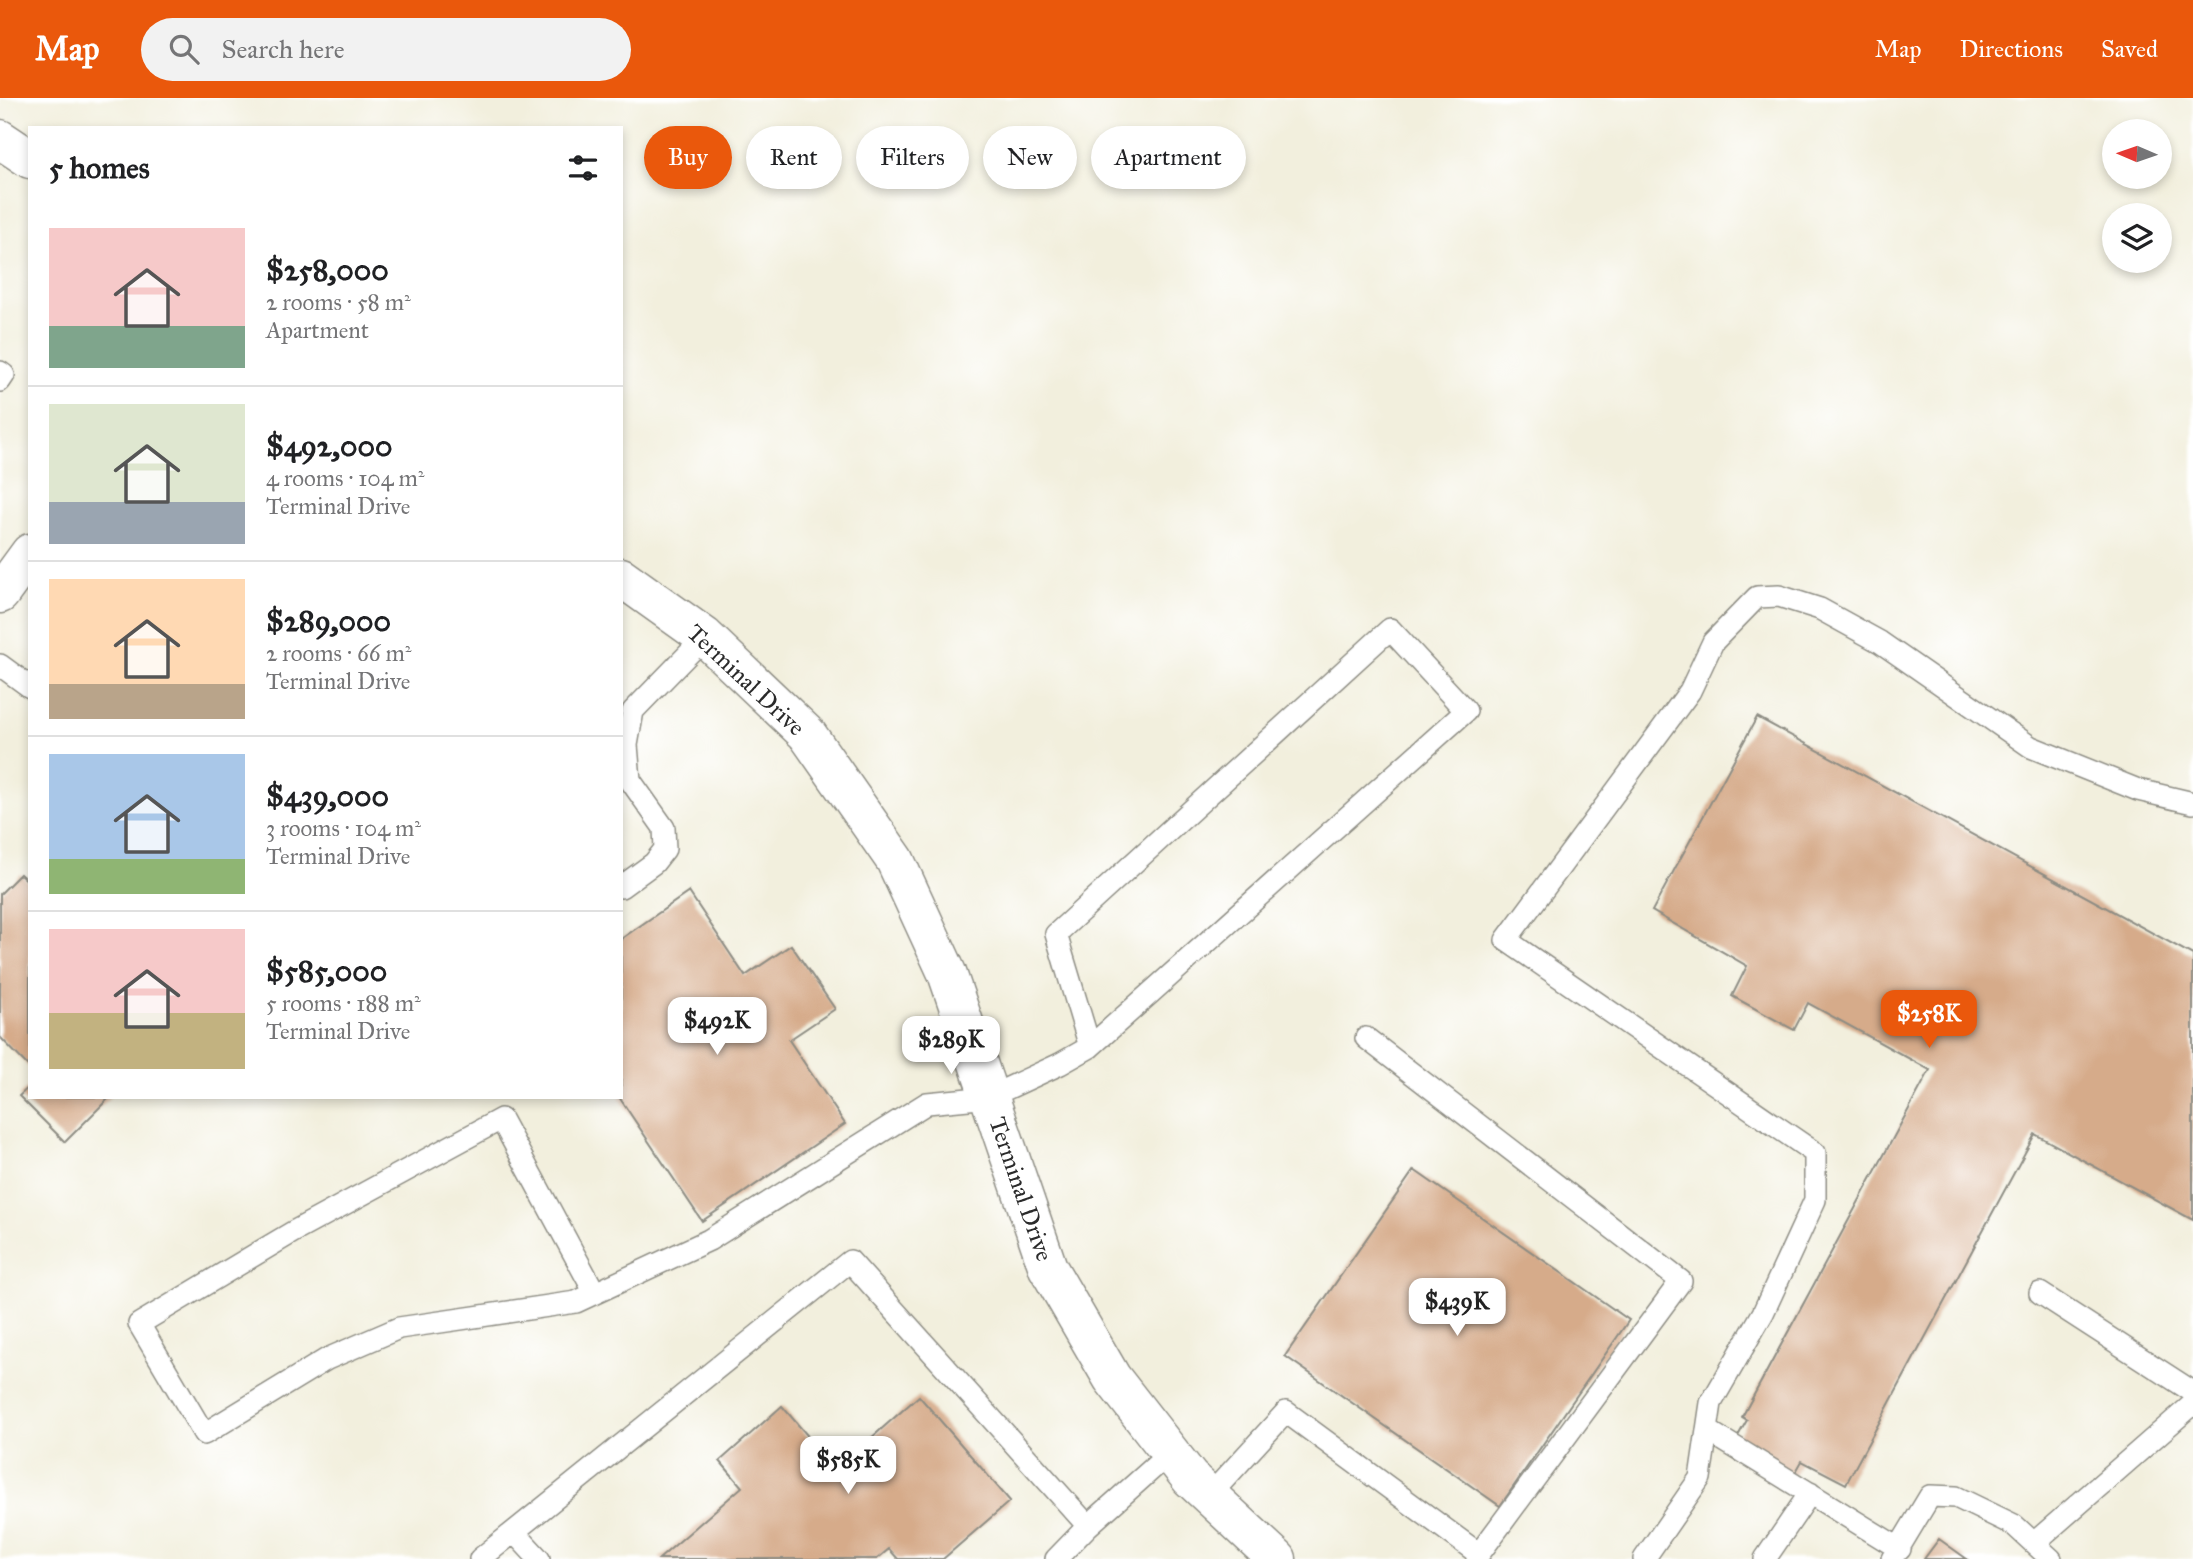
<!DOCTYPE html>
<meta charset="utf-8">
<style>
body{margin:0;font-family:"IM FELL Great Primer",serif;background:#f2f2f2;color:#202124;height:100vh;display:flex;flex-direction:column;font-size:26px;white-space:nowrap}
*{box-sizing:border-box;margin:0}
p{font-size:23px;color:#757577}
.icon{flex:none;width:38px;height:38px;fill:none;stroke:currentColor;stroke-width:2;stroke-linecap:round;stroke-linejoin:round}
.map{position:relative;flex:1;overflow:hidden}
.side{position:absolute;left:28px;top:28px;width:595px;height:973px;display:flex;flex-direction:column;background:#fff;border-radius:0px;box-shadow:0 4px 10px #0003}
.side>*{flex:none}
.top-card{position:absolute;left:644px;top:28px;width:665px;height:63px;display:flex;gap:14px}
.needle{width:46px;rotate:272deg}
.controls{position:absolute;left:2102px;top:21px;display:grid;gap:14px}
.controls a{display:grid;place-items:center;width:70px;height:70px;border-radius:50%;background:#fff;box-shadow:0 4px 10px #0003;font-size:35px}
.price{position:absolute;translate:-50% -60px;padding:0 16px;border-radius:14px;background:#fff;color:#222;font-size:23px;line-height:46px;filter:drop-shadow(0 2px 4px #0008)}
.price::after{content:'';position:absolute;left:50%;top:42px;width:21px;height:16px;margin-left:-10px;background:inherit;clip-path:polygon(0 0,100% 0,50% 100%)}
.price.active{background:#ea580c;color:#fff}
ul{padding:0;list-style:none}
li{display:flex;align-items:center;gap:21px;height:175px;padding:0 21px}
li+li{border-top:2px solid #e0e0e0}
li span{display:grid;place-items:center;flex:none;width:196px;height:140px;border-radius:0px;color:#555}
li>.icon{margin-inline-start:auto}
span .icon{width:84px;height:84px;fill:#fffc;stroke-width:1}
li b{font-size:30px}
h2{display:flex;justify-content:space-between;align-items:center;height:84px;padding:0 21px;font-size:30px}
.tag{padding:0 24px;border-radius:32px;background:#fff;box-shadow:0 4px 10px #0003;font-size:24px;line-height:63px}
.tag.active{background:#ea580c;color:#fff}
header{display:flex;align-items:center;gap:42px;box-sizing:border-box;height:98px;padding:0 35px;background:#ea580c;color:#fff}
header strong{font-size:33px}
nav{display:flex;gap:38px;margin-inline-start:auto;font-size:24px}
.search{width:490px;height:63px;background:#f2f2f2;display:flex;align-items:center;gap:18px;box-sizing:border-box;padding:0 24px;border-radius:38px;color:#757577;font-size:26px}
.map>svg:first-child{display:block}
.building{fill:#d6ab8a}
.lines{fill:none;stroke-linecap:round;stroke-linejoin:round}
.lane-casing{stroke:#8e8d84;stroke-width:24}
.street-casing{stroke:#8e8d84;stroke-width:41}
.secondary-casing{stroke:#8e8d84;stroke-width:41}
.lane{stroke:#fff;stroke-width:21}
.street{stroke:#fff;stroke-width:38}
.secondary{stroke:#fff;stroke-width:38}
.labels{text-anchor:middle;stroke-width:6;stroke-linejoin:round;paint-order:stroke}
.street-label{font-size:24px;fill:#2b2b2b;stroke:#fff}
</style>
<header>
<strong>Map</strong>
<div class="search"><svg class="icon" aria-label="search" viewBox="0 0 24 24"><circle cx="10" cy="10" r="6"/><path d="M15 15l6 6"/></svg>Search here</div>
<nav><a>Map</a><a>Directions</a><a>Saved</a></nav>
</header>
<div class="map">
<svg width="2193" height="1461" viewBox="0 0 2193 1461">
<rect width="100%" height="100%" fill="#fff"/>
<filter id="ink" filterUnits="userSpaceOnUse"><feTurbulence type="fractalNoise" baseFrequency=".0143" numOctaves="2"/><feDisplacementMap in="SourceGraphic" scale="14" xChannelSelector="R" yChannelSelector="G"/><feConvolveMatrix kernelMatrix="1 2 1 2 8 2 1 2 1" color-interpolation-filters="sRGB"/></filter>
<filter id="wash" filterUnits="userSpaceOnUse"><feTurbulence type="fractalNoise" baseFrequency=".00686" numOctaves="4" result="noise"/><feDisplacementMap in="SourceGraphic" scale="28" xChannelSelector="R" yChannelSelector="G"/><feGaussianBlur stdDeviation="1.57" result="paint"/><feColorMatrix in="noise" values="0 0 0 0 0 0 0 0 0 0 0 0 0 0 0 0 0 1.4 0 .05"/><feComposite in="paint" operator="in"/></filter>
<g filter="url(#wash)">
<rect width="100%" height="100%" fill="#f2efdd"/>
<g id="blocks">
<path class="building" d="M1757,619L2193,857V1122L2035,1036L1846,1386L1802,1363L1789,1386L1729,1354L1747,1322L1742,1319L1930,972L1808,905L1794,932L1732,898L1747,868L1652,813Z
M20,776L30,785V970L0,939V796Z
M689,794L745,878L791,847L835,911L789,942L845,1026L702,1123L619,999H621V841Z
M30,988V999H110L65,1044L19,998Z
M1414,1072L1629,1222L1500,1408L1285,1258Z
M919,1298L1010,1403L943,1461H898L889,1451L877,1461H659L742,1389L720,1363L782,1308L836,1371Z
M1939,1441L1967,1461H1924Z"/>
</g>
</g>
<g filter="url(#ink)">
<use href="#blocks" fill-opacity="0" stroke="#8e8d84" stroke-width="2"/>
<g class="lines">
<defs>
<path id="lane" d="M0,274L4,277L0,283
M0,567L30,589
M621,789L654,765L665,751L664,730L630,682L627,647L633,613L705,539
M1366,940L1681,1183L1479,1456
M595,1195L501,1021L293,1134L139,1226L204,1336L327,1261L399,1230L576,1204L709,1142L927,1005L989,999L1060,966L1090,949L1466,613L1390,531L1056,836L1090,949
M2040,1195L2193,1294
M1707,1332L1900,1451
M1209,1398L1286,1314L1479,1456L1477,1461
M514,1434L539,1461
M2034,1445L2193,1306
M480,1461L850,1163L1088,1428L1170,1355
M1056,1461L1088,1428
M1644,1461L1700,1380L1711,1305L1763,1215L1815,1102V1055L1506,842L1690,593L1713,544L1757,499L1779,498L1820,511L1880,544L2031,649L2138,692L2193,705
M1765,1461L1810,1395
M1892,1461L1930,1398L1956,1399L2014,1427L2051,1461"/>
<path id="street" d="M0,496L30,455"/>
<path id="secondary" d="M0,41L30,61
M621,479L705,539L807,636L895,762L947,875L1048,1170L1112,1280L1190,1380L1277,1461"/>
</defs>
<use href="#lane" class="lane-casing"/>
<use href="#street" class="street-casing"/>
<use href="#secondary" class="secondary-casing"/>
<use href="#lane" class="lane"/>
<use href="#street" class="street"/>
<use href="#secondary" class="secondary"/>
</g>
</g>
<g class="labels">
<g class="street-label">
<text transform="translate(746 582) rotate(43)" y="8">Terminal Drive</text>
<text transform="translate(1021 1091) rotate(71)" y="8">Terminal Drive</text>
</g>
</g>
</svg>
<div class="controls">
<a><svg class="needle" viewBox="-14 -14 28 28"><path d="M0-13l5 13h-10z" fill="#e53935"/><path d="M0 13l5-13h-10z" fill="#757577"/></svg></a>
<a><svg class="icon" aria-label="layers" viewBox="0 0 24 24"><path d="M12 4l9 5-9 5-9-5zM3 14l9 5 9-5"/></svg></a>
</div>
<b class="price active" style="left:1929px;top:952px">$258K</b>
<b class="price" style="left:717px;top:959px">$492K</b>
<b class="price" style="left:951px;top:978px">$289K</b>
<b class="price" style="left:1457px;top:1240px">$439K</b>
<b class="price" style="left:848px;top:1398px">$585K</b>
<div class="top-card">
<a class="tag active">Buy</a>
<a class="tag">Rent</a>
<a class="tag">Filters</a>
<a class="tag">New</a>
<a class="tag">Apartment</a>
</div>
<section class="side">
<h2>5 homes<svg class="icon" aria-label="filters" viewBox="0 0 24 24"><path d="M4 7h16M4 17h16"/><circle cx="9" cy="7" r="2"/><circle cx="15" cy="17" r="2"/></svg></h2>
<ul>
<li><span style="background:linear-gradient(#f6c9c9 70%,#7fa58c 0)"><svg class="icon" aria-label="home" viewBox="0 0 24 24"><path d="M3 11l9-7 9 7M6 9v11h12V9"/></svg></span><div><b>$258,000</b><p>2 rooms · 58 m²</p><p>Apartment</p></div></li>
<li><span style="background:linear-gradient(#dfe7d0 70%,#9aa5b1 0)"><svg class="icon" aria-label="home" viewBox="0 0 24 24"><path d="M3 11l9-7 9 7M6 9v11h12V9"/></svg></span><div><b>$492,000</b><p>4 rooms · 104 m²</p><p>Terminal Drive</p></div></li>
<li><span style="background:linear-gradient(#ffd9b3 75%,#b9a48a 0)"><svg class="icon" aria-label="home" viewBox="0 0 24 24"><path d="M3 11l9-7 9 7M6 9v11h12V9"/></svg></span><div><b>$289,000</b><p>2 rooms · 66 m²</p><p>Terminal Drive</p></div></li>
<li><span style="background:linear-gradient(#a9c7e8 75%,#8fb573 0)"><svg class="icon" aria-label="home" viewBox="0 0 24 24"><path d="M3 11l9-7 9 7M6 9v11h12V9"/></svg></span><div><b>$439,000</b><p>3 rooms · 104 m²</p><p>Terminal Drive</p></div></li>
<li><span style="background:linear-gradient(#f6c9c9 60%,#c2b280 0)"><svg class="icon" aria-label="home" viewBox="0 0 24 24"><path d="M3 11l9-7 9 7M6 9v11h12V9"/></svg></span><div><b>$585,000</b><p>5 rooms · 188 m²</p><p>Terminal Drive</p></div></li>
</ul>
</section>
</div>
